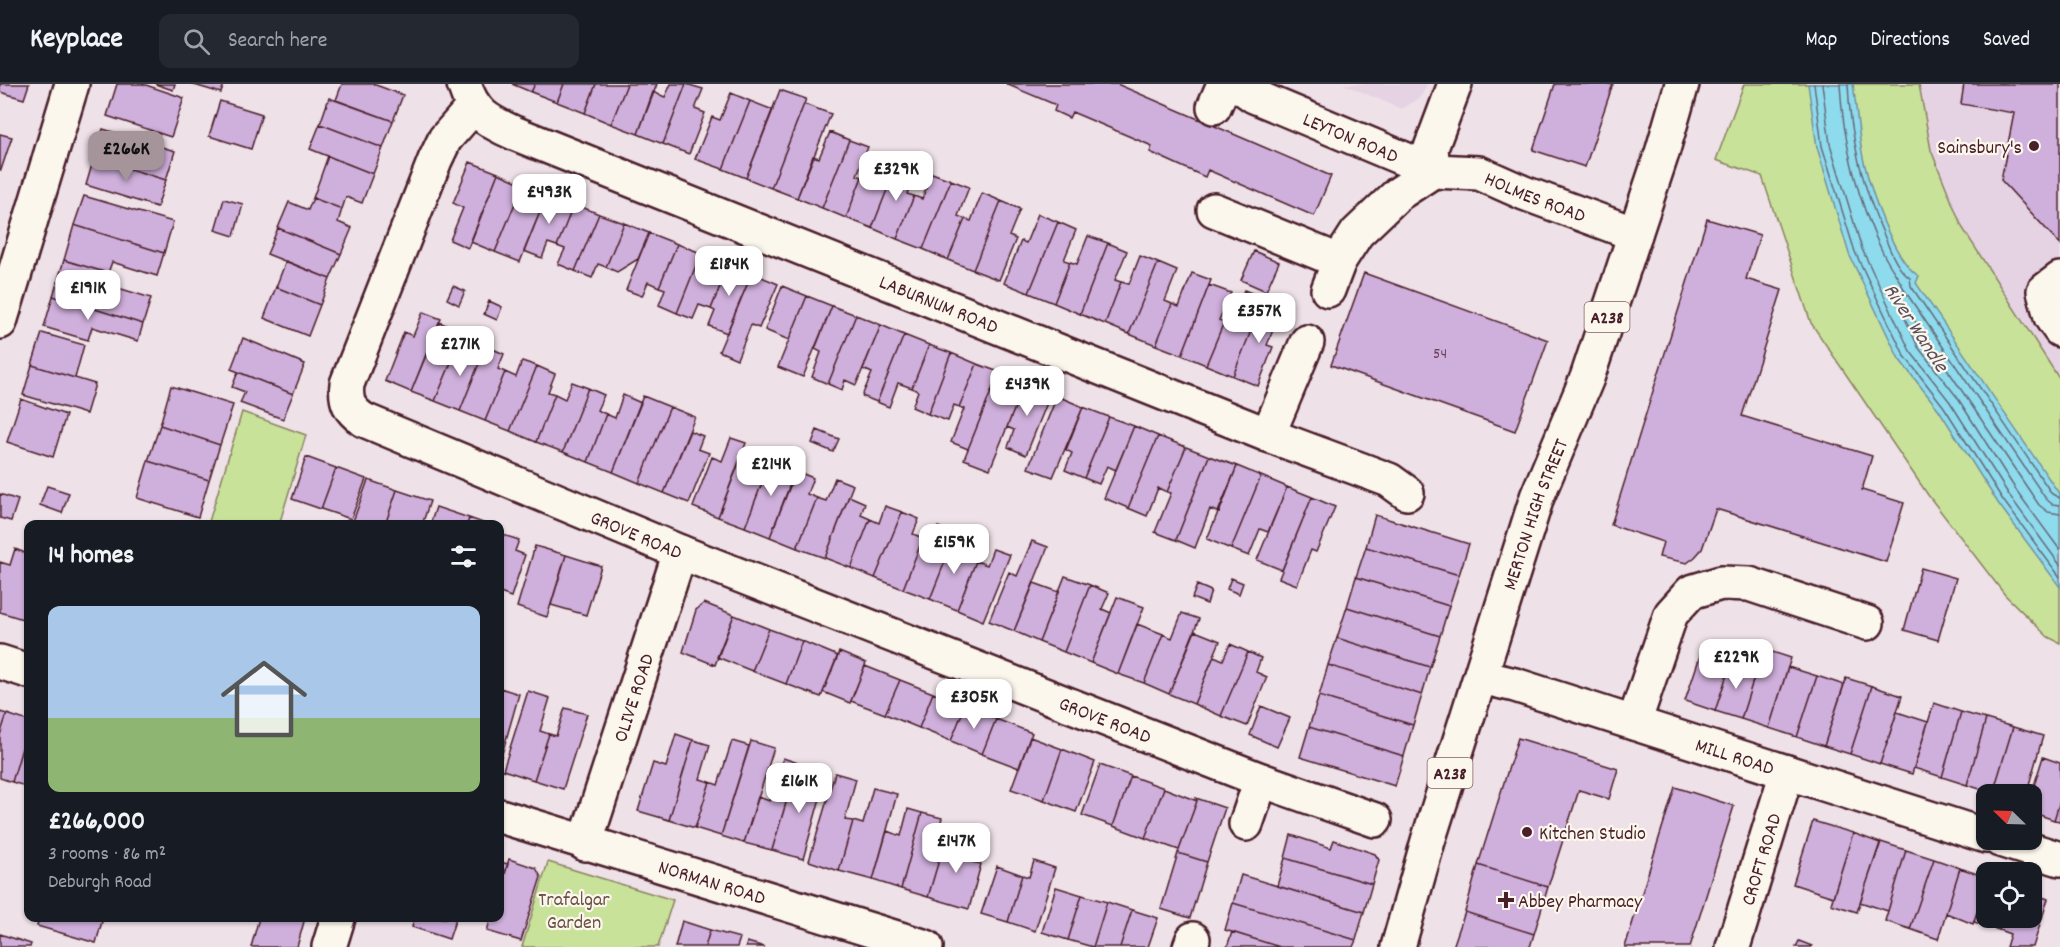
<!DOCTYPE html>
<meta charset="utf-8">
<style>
body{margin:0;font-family:Dekko,sans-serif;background:#242831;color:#f1f3f6;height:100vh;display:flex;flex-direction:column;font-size:22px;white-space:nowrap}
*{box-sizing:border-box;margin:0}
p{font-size:20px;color:#9ea1a6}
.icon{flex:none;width:33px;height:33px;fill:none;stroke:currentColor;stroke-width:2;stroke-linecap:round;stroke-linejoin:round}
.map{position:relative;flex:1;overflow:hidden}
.details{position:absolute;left:24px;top:436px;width:480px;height:402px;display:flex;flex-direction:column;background:#171b24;border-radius:12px;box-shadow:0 2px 4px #0004}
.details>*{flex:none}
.needle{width:39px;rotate:293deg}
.tools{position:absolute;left:1976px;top:700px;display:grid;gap:12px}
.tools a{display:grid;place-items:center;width:66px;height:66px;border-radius:12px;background:#171b24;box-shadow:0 2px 4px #0004;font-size:30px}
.price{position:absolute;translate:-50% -51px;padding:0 14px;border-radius:12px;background:#fff;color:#222;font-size:20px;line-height:39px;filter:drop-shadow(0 2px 3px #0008)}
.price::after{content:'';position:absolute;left:50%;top:36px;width:18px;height:14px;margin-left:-9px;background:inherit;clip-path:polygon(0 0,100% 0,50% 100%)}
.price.selected{background:#a6949b;color:#111}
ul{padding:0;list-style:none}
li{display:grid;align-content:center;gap:12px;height:318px;padding:0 24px}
li span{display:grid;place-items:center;height:186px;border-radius:12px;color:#555}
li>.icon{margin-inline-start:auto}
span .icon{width:108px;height:108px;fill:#fffc;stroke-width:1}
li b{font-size:26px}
h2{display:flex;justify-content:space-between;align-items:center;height:72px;padding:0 24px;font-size:26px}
header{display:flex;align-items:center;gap:36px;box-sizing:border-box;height:84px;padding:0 30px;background:#171b24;border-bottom:2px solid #363941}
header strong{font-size:28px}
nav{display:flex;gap:33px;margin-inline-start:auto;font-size:21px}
.search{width:420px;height:54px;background:#242831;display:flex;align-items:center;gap:15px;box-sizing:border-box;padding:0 21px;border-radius:12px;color:#9ea1a6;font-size:22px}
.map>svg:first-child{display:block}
.built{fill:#e5d2e3}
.green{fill:#c8e299;stroke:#898062;stroke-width:1.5}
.water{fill:#8edbee;stroke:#7390a0;stroke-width:1.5}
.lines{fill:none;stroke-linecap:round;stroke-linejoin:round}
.shore{stroke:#656a79;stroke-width:1.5}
.building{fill:#cfafdb;stroke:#4a1f2b;stroke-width:1.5}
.minor-casing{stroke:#4a1f2b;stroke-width:38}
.major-casing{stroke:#4a1f2b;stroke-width:38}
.minor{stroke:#fbf7ec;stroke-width:33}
.major{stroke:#fbf7ec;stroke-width:33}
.poi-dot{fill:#4a1f2b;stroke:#fbf7ec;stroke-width:2}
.labels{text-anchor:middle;stroke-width:4.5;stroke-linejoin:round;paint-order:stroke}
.number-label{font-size:16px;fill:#6b4357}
.shield{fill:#fbf7ec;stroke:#7f6065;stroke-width:1.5}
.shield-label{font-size:18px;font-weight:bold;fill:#4a1f2b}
.street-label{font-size:20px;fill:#4a1f2b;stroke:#fbf7ec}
.poi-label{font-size:20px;fill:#4a1f2b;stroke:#fbf7ec;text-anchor:start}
.park-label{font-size:20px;fill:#6a5046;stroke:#fbf7ec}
.water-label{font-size:21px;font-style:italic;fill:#5b4e5c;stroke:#fbf7ec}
</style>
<header>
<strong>Keyplace</strong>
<div class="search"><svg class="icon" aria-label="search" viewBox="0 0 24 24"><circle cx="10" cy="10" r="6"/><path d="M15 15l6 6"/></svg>Search here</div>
<nav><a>Map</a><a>Directions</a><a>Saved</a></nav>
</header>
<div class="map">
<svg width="2060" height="863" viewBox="0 0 2060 863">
<rect width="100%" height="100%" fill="#eee1e7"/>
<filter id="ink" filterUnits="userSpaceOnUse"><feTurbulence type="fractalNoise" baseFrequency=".0167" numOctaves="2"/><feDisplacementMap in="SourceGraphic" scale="12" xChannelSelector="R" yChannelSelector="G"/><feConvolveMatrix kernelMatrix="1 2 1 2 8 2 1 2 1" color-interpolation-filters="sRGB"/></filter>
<g filter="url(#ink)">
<path class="built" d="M1343,0H1427L1421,13L1402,25Z
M1920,0H2060V296L1962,143L1931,66Z"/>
<path class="green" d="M1744,0H1919L1931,66L1962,143L2060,296V559L2048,553L2005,511L1928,411L1811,239L1762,92L1716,76Z
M242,328L306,351L279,441H208Z
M548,778L673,816L658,863H522Z"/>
<path class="water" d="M1808,0H1853C1857,26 1858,53 1864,78C1871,107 1894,178 1919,192L1916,199L2060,411V503L1998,419L1939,326L1899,275L1849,170L1817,63Z"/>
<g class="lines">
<path class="shore" d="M1814,0L1822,62L1855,168L1904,271L1944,323L2003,416L2060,493
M1822,0L1830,60L1862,165L1910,267L1950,318L2009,411L2060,481
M1840,0C1843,57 1858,120 1884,171C1890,183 1899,194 1905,207L2046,415L2052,420L2060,421
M1848,0C1850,54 1864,107 1886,156C1891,169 1898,186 1910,194L1911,202L2052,410L2060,414
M2060,430L2048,428L2039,421L1908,227H1904L1903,230L1918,263L1957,313L2016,406L2060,466"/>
</g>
<path class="building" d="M0,0H29L24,15L0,8Z
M117,0H143L184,14L171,53L107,32Z
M155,0H175L173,6Z
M191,0H224L221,9Z
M342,0H373L403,11L393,37L336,16Z
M512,0H535L531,8Z
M535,0H564L557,18L531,8Z
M564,0H596L585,29L557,18Z
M596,0H627L611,40L585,29Z
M627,0H657L638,50L611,40Z
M671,0H686L663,60L638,50L653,8L665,13Z
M686,0L703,5L695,25L705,29L689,70L663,60Z
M1006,0H1117L1331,92L1314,132L1208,86L1205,93L1150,68L1152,62L1072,28L1069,34L1054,27L1056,21Z
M1555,0H1613L1585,83L1533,66Z
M1964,0H2060V160L2001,96L2014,29L1961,20Z
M780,6L806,15L771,104L746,94Z
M731,9L750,17L723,85L695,75L712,33L720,36Z
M329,14L393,37L383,64L320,40Z
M220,17L262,30L251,65L209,52Z
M750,17L773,26L746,94L723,85Z
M804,20L831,30L797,114L771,104Z
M320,40L383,64L373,90L310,65Z
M103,45L175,67L166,96L94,74Z
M830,48L849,56L822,124L797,114L813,72L819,74Z
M0,50L12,53L1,86H0Z
M849,56L868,63L857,91L862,93L846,134L822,124Z
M880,70L898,78L872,144L846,134L862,93L870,95Z
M328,72L373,90L362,119L346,113L342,125L313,114Z
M94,74L166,96L157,123L86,101Z
M470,78L498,89L468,164L450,156L463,124L453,119Z
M898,78L916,85L907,110L914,112L897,155L872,144Z
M498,89L523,100L495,168L471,158Z
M932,89L951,96L923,165L897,155L914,112L922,115Z
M951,96L969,103L958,132L965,135L948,176L923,165Z
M523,100L548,108L520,178L495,168Z
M548,108L574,120L557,162L548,159L542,174L524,167Z
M982,109L1001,117L973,186L948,176L965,135L971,137Z
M84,112L173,138L164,169L74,141Z
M313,114L342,125L338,138L352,144L341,170L278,144L289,118L308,126Z
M224,115L243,120L234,152L215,146Z
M1001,117L1020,125L1009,152L1016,155L999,196L973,186Z
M574,120L599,130L575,187L558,180L565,165L557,162Z
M599,130L624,139L606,183L598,180L592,194L575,187Z
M1038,130L1058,138L1029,209L1004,199L1021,157L1026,159Z
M1707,135L1760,151L1746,195L1782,206L1742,332L1872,372L1862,406L1904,419L1886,478L1716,425L1702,465L1695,473L1687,479L1659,473L1663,458L1611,441Z
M1058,138L1076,146L1064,176L1070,178L1054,219L1029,209Z
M624,139L649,149L638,175L617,188L606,183Z
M74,141L164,169L157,192L112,178L108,189L64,176Z
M278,144L341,170L330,195L267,170Z
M649,149L677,160L659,203L648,198L642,212L626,206Z
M1088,152L1108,159L1080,230L1054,219L1070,178L1077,180Z
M1108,159L1127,167L1115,196L1121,198L1105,240L1080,230Z
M677,160L701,169L677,229L659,221L665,205L659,203Z
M1254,167L1279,178L1266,207L1241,196Z
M701,169L729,180L711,225L699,221L693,235L677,229Z
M1140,172L1158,179L1129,250L1105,240L1121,198L1129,200Z
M64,176L108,189L105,200L151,214L143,240L53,212Z
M286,177L330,195L320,221L276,203Z
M1158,179L1177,187L1165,217L1172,220L1156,261L1129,250Z
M729,180L752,189L727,249L709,242L715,227L711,225Z
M752,189L778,200L759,244L751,241L737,275L719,267Z
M1192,189L1211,196L1182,271L1156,261L1172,220L1179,223Z
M1364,189L1548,256L1515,347L1331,281Z
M1209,201L1231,209L1219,236L1224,238L1206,281L1182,271Z
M453,202L465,207L459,221L447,215Z
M782,202L807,212L789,256L765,246Z
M276,203L320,221L308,252L264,234Z
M1244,206L1264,214L1233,292L1206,281L1224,238L1230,240Z
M53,212L143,240L138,257L92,243L88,256L44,243Z
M807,212L832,222L803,293L778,283Z
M1264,214L1283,221L1267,261L1273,263L1258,302L1233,292Z
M489,217L502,223L497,236L484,230Z
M832,222L856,231L828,300L812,293L821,268L815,265Z
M423,228L441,235L411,308L385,297L404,248L413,252Z
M856,231L881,241L856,301L845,296L842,306L828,300Z
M439,238L455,245L448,265L455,269L435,317L411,308Z
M881,241L904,251L877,318L862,312L872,289L863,285Z
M42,249L84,261L75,294L32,281Z
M904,251L929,261L912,304L898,299L889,323L877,318Z
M243,254L305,280L293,310L231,285Z
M472,257L486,262L460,327L435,317L455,269L465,273Z
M929,261L951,269L928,330L912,323L918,307L912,304Z
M486,262L504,270L498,285L505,288L485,337L460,327Z
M951,269L977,280L959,323L954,321L948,337L928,330Z
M522,277L537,282L510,347L485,337L505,288L516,293Z
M977,280L999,288L968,365L951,358L964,325L959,323Z
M32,281L95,300L86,330L23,311Z
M537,282L555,290L548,308L555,310L536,358L510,347Z
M238,288L293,310L283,335L240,319L245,308L232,303Z
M999,288L1025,299L990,385L964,375Z
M572,298L588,304L563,368L536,358L555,310L565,315Z
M1025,299L1051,309L1026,371L1008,363L1014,346L1007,343Z
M171,302L233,321L220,361L160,341Z
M588,304L604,311L597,326L606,330L588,378L563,368Z
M623,311L641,319L613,388L588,378L606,330L615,334Z
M643,312L670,323L639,399L613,388Z
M1057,312L1083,323L1053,393L1028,384Z
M21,315L66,331L53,373L7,358Z
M670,323L695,333L664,409L639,399Z
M1083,323L1109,333L1084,394L1065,386L1072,369L1066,366Z
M1109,333L1134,342L1116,386L1107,382L1099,400L1084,394Z
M160,341L220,361L209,396L148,377Z
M1134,342L1158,352L1128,424L1104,414Z
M817,346L839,355L833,368L812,359Z
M690,347L703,352L698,365L709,369L689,419L664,409Z
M1158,352L1186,363L1167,408L1158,404L1147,432L1128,424Z
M731,354L746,359L718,433L693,423L712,373L722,377Z
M1186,363L1209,372L1176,456L1155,448L1171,409L1167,408Z
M744,366L762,373L755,390L764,394L745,443L718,433Z
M1209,372L1237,382L1219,429L1210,425L1195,464L1176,456Z
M306,373L336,384L321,425L292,415Z
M772,373L797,382L770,453L745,443Z
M148,377L209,396L198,433L137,414Z
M1237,382L1261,392L1231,465L1207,455Z
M336,384L366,395L351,435L321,425Z
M796,387L813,394L807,410L817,414L797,464L770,453Z
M1261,392L1287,403L1268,448L1260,445L1249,472L1231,465Z
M835,394L853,401L825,474L797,464L817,414L826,417Z
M368,396L397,406L385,441L352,440Z
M47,402L69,409L62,429L40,421Z
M1287,403L1312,413L1282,486L1257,476Z
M397,406L430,417L422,441H385Z
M0,410L18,416L11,437L0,434Z
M849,412L865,419L861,431L870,435L851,484L825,474Z
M1312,413L1335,423L1316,468L1311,466L1297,501L1279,494Z
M885,422L902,428L875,494L851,484L870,435L879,439Z
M436,423L469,434L467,441H430Z
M902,428L919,435L913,450L923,454L903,505L875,494Z
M1375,431L1469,460L1459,491L1366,463Z
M469,434L486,440V441H467Z
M938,443L956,450L930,515L903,505L923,454L933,458Z
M500,450L519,456L515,467L525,471L511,513L500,509Z
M956,450L970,455L964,471L976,477L957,526L930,515Z
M1032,457L1048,463L1014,547L989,537L1009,488L1017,492Z
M535,462L566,471L547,533L517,523Z
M1366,463L1459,491L1449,522L1356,493Z
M15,465L28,470L27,487L28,488V527L26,536L0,528V478L10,481Z
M993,465L1010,471L983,537L957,526L976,477L987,481Z
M566,471L601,482L586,531L551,521Z
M1921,484L1956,494L1938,556L1904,546Z
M1065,492L1090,501L1064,568L1039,558Z
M1356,493L1449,522L1440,552L1347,523Z
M1231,494L1243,499L1239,510L1227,505Z
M1034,499L1059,508L1039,558L1014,547Z
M1090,501L1109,509L1102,525L1111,529L1091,579L1064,568Z
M1197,501L1211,507L1207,520L1192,514Z
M1117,513L1144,523L1118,590L1091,579Z
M704,519L734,531L715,581L683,568L696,526Z
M1347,523L1440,552L1430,583L1337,554Z
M1182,529L1199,535L1169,610L1144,599L1163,550L1172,554Z
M734,531L769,545L752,587L717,573Z
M1137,540L1163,550L1144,599L1118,590Z
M769,545L802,557L786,600L752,587Z
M1195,547L1220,557L1194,620L1169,610Z
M1337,554L1430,583L1422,611L1328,581Z
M802,557L838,572L821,613L786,600Z
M1230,560L1248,568L1221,632L1194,620L1214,572L1223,576Z
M1704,560L1734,570L1715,627L1685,617Z
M1763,565L1791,574L1769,644L1741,635Z
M839,568L866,579L850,619L823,608Z
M1248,568L1261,574L1256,588L1267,593L1247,642L1221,632Z
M1732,576L1757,584L1741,635L1715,627Z
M1328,581L1422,611L1413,641L1319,612Z
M865,582L900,596L885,630L851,617Z
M1788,583L1817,592L1797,653L1769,644Z
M1817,592L1844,601L1824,662L1797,653Z
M1846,594L1872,602L1850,670L1824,662Z
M900,596L933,609L919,644L885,630Z
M1872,602L1902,612L1880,680L1850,670Z
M500,604L519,610L500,677Z
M528,607L550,614L540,647L549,650L534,696L503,686Z
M933,609L965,622L951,657L919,644Z
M1319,612L1413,641L1404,672L1309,643Z
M1934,619L1961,628L1942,693L1914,684Z
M965,622L996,635L982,670L951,657Z
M1261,622L1290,634L1277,663L1250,651Z
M565,624L587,630L563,705L534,696L549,650L556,652Z
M0,628L7,630L0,651Z
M1897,628L1928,638L1912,690L1880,680Z
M1961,628L1986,635L1967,701L1942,693Z
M7,630L28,637V644L12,698L0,694V651Z
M996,635L1032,649L1019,684L982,670Z
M1986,635L2013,643L1993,709L1967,701Z
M1309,643L1404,672L1395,702L1300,673Z
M2013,643L2043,652L2026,711H2001L1993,709Z
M28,644V703L12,698Z
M676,650L693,656L669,736L638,727L653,679L666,683Z
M1030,653L1062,665L1044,716L1011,705Z
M1518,654L1618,685L1609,715L1579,706L1548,803L1478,781Z
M693,656L710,661L700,695L710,698L695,744L669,736Z
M732,657L749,662L721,752L695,744L710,698L718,701Z
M751,657L774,664L744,759L721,752Z
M1062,665L1095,678L1076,728L1044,716Z
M2043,673L2060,679V717L2054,736L2031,728V711Z
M783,674L798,679L772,766L744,759L758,713L770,717Z
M1100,681L1131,692L1113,742L1082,731Z
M796,685L826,693L803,775L772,766Z
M835,689L856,695L845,736L853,737L839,787L809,777Z
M1131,692L1164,704L1145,754L1113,742Z
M1675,703L1734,722L1690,863H1625Z
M873,704L897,710L873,796L839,787L853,737L863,740Z
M1164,704L1197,717L1179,766L1145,754Z
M1196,714L1225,724L1207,778L1178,769L1197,717Z
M2060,717V737L2054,736Z
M908,725L922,729L901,805L873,796L887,747L901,752Z
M922,729L942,734L933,764L942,766L928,813L901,805Z
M1813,737L1853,749L1833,813L1793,800Z
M1853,749L1880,759L1857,828L1831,820Z
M957,751L978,758L972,778L981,780L969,825L928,813L942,766L952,768Z
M1291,751L1331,764L1334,756L1375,770L1379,776L1372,800L1285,774Z
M1881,758L1906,766L1888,827L1860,818Z
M1906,766L1934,775L1910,845L1885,837Z
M1178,769L1207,778L1190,834L1161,825Z
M1285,774L1372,800L1364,828L1277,802Z
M509,775L536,784L541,793L521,857L487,847L491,834H500V806Z
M1934,775L1960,784L1938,855L1910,845Z
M1034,777L1055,784L1035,847L1008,838L1022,791L1029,793Z
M500,778L508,780L500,806Z
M1478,781L1548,803L1534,850L1465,828Z
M997,782L1022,791L1008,838L981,830Z
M1960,784L1986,793V801L1973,840L1946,829Z
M1241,791L1364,828L1356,856L1233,819Z
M1986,801V834H2003L1999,846L1974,838Z
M1056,803L1082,811L1068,856L1042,848Z
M2031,809L2048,815L2033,863H2006L2010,850L1999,846L2003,834H2031Z
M1082,811L1107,818L1093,863L1068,856Z
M1107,818L1132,826L1120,863H1093Z
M1233,819L1356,856L1353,863H1280L1225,846Z
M1132,826L1158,834L1148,863H1120Z
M1465,828L1534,850L1530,863H1453Z
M39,834H103L96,859L37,842Z
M259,834H305L297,863H251Z
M414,834H456L449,855L412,843Z
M682,837L710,846L705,863H675Z
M710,846L740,854L737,863H705Z
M1232,848L1280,863H1227Z
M0,850L31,860L30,863H0Z
M1799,857L1812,862L1811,863H1796Z
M747,858L765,863H746Z"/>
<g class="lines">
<defs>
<g id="minor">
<path id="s1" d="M464,0C473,29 487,37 514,49L1268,351L1389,396L1407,409"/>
<path id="s2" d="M1237,0L1254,12L1433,87"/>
<path id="s3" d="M474,22L445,55L435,76L347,300C345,317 349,326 364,336L680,468L1261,696L1375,736"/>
<path d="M1214,23L1224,0"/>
<path d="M1433,87L1431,64L1455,0"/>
<path d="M1214,126L1339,177"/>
<path d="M2060,195L2044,207L2051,233L2060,246"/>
<path id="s4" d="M1328,206L1339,177L1357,149L1398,110L1433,87L1479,89L1524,109L1635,150"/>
<path d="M0,238L72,0"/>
<path d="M1268,351L1307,258"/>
<path d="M0,578L28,587"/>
<path id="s5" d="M1481,593L1515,601L1986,752"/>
<path d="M1634,639L1671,530L1691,508L1721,499L1749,500L1867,539"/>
<path id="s6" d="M500,732L926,863"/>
<path d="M1246,740L1261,696"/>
<path d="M2000,756L2060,775"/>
<path id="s7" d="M585,760L680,468"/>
<path d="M329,863L338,834"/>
<path d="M1190,863L1193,855"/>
<path id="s8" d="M1733,863L1787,688"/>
</g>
<g id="major">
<path id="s9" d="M1398,863L1428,757L1537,413L1587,294L1662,69L1682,0"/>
</g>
</defs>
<use href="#minor" class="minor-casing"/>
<use href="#major" class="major-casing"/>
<use href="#minor" class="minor"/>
<use href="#major" class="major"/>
</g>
</g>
<g class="poi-dot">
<circle cx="2034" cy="62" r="6"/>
<circle cx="1527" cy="748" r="6"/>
<path d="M1503 807h6v6h6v6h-6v6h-6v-6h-6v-6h6z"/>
</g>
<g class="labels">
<g class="number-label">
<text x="1440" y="274">54</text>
</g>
<g class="shield">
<rect x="1584.5" y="218" width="45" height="30" rx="4.5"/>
<rect x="1427.5" y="674" width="45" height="30" rx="4.5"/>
</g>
<g class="shield-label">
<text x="1607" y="239">A238</text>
<text x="1450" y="695">A238</text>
</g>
<g class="street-label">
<text dy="7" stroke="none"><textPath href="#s2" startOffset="126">LEYTON ROAD</textPath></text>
<text dy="7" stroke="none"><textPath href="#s4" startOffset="270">HOLMES ROAD</textPath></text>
<text dy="7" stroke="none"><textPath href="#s1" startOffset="531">LABURNUM ROAD</textPath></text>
<text dy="7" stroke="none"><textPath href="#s9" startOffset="454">MERTON HIGH STREET</textPath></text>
<text dy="7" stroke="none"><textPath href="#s3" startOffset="646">GROVE ROAD</textPath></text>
<text dy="7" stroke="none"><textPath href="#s7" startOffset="154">OLIVE ROAD</textPath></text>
<text dy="7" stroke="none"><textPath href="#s3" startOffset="1150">GROVE ROAD</textPath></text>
<text dy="7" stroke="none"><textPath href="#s5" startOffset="266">MILL ROAD</textPath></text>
<text dy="7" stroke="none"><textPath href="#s8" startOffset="92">CROFT ROAD</textPath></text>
<text dy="7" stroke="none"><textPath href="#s6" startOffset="222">NORMAN ROAD</textPath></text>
</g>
<g class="poi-label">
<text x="2022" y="69" text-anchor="end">Sainsbury's</text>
<text x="1539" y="755">Kitchen Studio</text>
<text x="1518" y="823">Abbey Pharmacy</text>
</g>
<g class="park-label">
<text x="574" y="821">Trafalgar<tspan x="574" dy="23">Garden</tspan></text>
</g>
<g class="water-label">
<text transform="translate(1917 243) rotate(57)" y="7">River Wandle</text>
</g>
</g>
</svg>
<div class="tools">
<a><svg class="needle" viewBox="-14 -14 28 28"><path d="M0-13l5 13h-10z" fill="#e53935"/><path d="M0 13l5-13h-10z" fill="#9ea1a6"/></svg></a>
<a><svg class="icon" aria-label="locate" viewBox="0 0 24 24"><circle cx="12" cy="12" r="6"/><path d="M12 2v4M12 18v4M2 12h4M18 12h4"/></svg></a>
</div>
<b class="price selected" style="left:126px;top:98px">£266K</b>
<b class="price" style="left:896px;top:118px">£329K</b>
<b class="price" style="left:549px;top:141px">£493K</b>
<b class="price" style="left:729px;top:213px">£184K</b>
<b class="price" style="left:88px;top:237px">£191K</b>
<b class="price" style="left:1259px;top:260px">£357K</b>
<b class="price" style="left:460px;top:293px">£271K</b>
<b class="price" style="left:1027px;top:333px">£439K</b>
<b class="price" style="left:771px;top:413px">£214K</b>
<b class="price" style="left:954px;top:491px">£159K</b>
<b class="price" style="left:1736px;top:606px">£229K</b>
<b class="price" style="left:974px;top:646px">£305K</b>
<b class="price" style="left:799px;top:730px">£161K</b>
<b class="price" style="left:956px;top:790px">£147K</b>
<section class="details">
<h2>14 homes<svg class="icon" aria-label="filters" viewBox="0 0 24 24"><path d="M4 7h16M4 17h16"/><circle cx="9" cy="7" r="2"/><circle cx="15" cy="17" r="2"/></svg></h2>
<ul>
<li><span style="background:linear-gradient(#a9c7e8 60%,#8fb573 0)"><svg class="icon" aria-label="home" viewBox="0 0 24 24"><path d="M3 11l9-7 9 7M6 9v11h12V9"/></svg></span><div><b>£266,000</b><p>3 rooms · 86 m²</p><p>Deburgh Road</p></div></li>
</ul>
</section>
</div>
